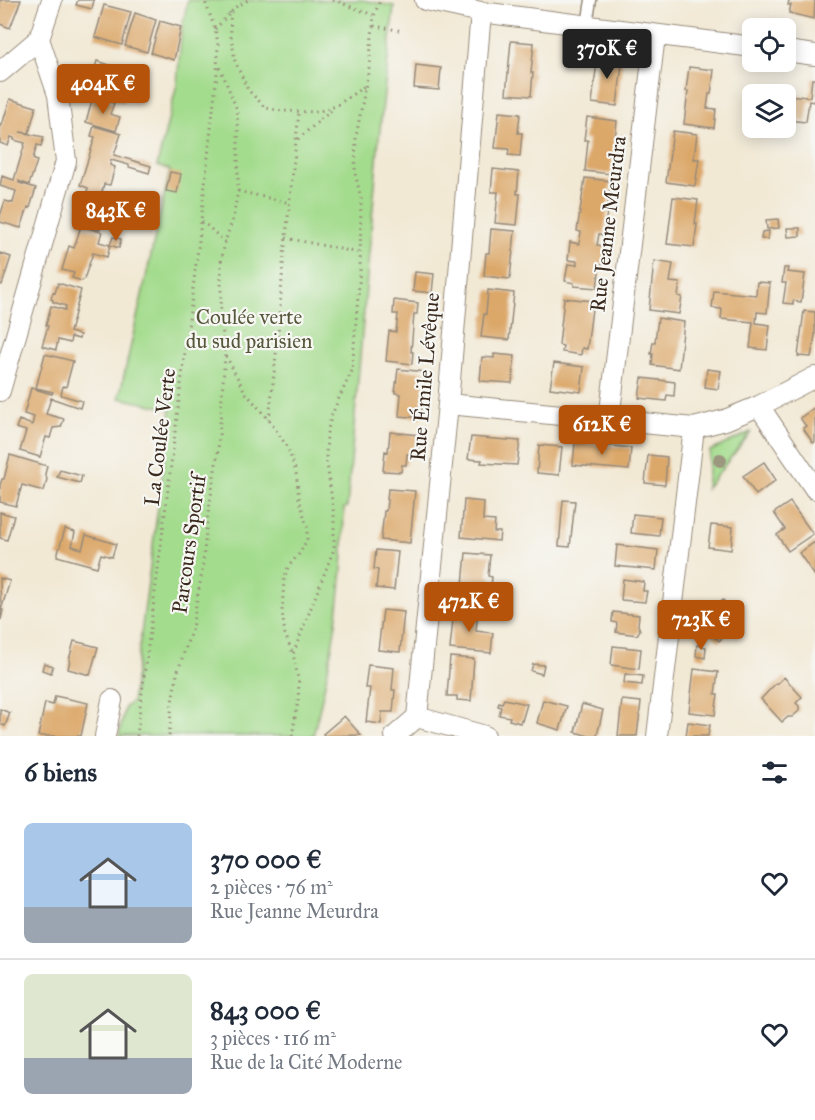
<!DOCTYPE html>
<html lang="fr">
<meta charset="utf-8">
<style>
body{margin:0;font-family:"IM FELL Great Primer",serif;background:#f6f6f7;color:#1f2937;height:100vh;display:flex;flex-direction:column;font-size:22px;white-space:nowrap}
*{box-sizing:border-box;margin:0}
p{font-size:20px;color:#747a83}
.icon{flex:none;width:33px;height:33px;fill:none;stroke:currentColor;stroke-width:2;stroke-linecap:round;stroke-linejoin:round}
.map{position:relative;height:736px;overflow:hidden}
.side{display:flex;flex-direction:column;background:#fff;flex:1}
.side>*{flex:none}
.fabs{position:absolute;left:742px;top:18px;display:grid;gap:12px}
.fabs a{display:grid;place-items:center;width:54px;height:54px;border-radius:9px;background:#fff;box-shadow:0 3px 15px #0003;font-size:30px}
.price{position:absolute;translate:-50% -51px;padding:0 14px;border-radius:6px;background:#b45309;color:#fff;font-size:20px;line-height:39px;filter:drop-shadow(0 2px 3px #0008)}
.price::after{content:'';position:absolute;left:50%;top:36px;width:18px;height:14px;margin-left:-9px;background:inherit;clip-path:polygon(0 0,100% 0,50% 100%)}
.price.on{background:#222;color:#fff}
ul{padding:0;list-style:none}
li{display:flex;align-items:center;gap:18px;height:150px;padding:0 24px}
li+li{border-top:2px solid #e0e1e3}
li span{display:grid;place-items:center;flex:none;width:168px;height:120px;border-radius:9px;color:#555}
li>.icon{margin-inline-start:auto}
span .icon{width:72px;height:72px;fill:#fffc;stroke-width:1}
li b{font-size:26px}
h2{display:flex;justify-content:space-between;align-items:center;height:72px;padding:0 24px;font-size:26px}
.map>svg:first-child{display:block}
.green{fill:#a4dc8e;stroke:#708356;stroke-width:1.5}
.building{fill:#dca86b}
.lines{fill:none;stroke-linecap:round;stroke-linejoin:round}
.service-casing{stroke:#968a7a;stroke-width:13}
.minor-casing{stroke:#968a7a;stroke-width:22}
.path{stroke:#968a7a;stroke-width:3;stroke-dasharray:1.5 4.5;stroke-linecap:butt}
.service{stroke:#fff;stroke-width:10}
.minor{stroke:#fff;stroke-width:20}
.tree{fill:#9c9880}
.labels{text-anchor:middle;stroke-width:4.5;stroke-linejoin:round;paint-order:stroke}
.street-label{font-size:21px;fill:#3b2a1e;stroke:#f6f6f2}
.park-label{font-size:21px;fill:#55563a;stroke:#f6f6f2}
</style>
<div class="map">
<svg width="815" height="736" viewBox="0 0 815 736">
<rect width="100%" height="100%" fill="#f6f6f2"/>
<filter id="ink" filterUnits="userSpaceOnUse"><feTurbulence type="fractalNoise" baseFrequency=".0167" numOctaves="2"/><feDisplacementMap in="SourceGraphic" scale="12" xChannelSelector="R" yChannelSelector="G"/><feConvolveMatrix kernelMatrix="1 2 1 2 8 2 1 2 1" color-interpolation-filters="sRGB"/></filter>
<filter id="wash" filterUnits="userSpaceOnUse"><feTurbulence type="fractalNoise" baseFrequency=".008" numOctaves="4" result="noise"/><feDisplacementMap in="SourceGraphic" scale="24" xChannelSelector="R" yChannelSelector="G"/><feGaussianBlur stdDeviation="1.35" result="paint"/><feColorMatrix in="noise" values="0 0 0 0 0 0 0 0 0 0 0 0 0 0 0 0 0 1.4 0 .05"/><feComposite in="paint" operator="in"/></filter>
<g filter="url(#wash)">
<rect width="100%" height="100%" fill="#f2e9d5"/>
<path class="green" d="M188,0H362L394,6L379,138L347,507L344,508C343,527 344,548 342,568C338,625 327,680 313,736H119L125,707L132,702L171,409L119,398L170,170L157,166L177,84L182,27Z
M751,432L706,489L710,451Z"/>
<g id="blocks">
<path class="building" d="M0,0H21L10,28L0,24Z
M78,0H94L92,9L76,5Z
M789,0H815L814,19L789,13L791,5H788Z
M104,5L131,12L122,45L95,37Z
M135,13L156,20L147,52L125,46Z
M160,21L181,27L174,60L151,53Z
M511,41L534,43L531,73H533L531,96L506,94Z
M598,53L623,56L617,106L592,103Z
M97,61L132,72L123,102L88,91Z
M416,65L441,68L439,90L414,88Z
M689,67L714,70L711,94H709L707,108L716,109L714,128L684,124L688,91H686Z
M812,79H815V102L809,101L806,122L786,120V95L810,97Z
M749,93H753V112H746Z
M96,97L114,103L110,114L120,117L116,131L86,122L92,100L94,101Z
M10,99L36,107L29,133L20,132L44,137L41,146L37,145L33,159L37,161L29,185L19,181V183L36,188L30,208L28,207L21,228L0,222V216L5,201L13,203L16,191L0,186L2,176L14,180L25,143L14,140V138L11,137L8,146L0,143V124L2,125Z
M499,112L520,114L518,133H522L520,156L508,155L509,149L495,148Z
M587,117L617,121L611,174L585,171L588,140H584Z
M94,126L121,134L114,155L151,166L149,173L129,167V165L111,160L110,165L115,167L110,185L104,184L102,192L119,197L113,216L105,213L100,229L76,222L78,216L76,215L79,205L83,206L88,188L80,185L95,137L91,136Z
M673,131L697,134L694,159H699L695,186L666,182Z
M493,169L519,172L517,194H520L517,225L495,223L498,192H491Z
M170,172L181,174L177,193L166,191Z
M585,178L611,181L604,235L599,234L597,245L605,246L603,265H600L597,288L574,286V283L565,281L568,264L577,265V261L568,260L570,242L579,244L581,232L577,231Z
M673,197L698,200L695,224H697L694,247L667,244Z
M778,219L779,228L767,229L766,220Z
M81,226L102,232L99,242L110,245L107,257L93,253L84,279L82,281L72,278L74,273L62,270L69,246L74,248Z
M787,228H800V236L788,237Z
M491,229L515,231L510,279L484,276L486,253H489Z
M769,231L768,239H761L762,232Z
M113,237L121,239L119,248L110,245Z
M0,253L11,257L2,285L0,284Z
M654,261L673,264L670,282L680,283L678,296L682,297L679,314L649,310Z
M784,268H788L787,272L805,274L801,302L793,301V304L783,303L786,283H782Z
M415,272L434,274L432,293L413,291Z
M757,282L770,283L767,313L757,312L756,323L770,325L767,350L750,348L753,322L721,319L722,309L712,308L714,291L756,295Z
M58,283L81,290L70,332L80,335L79,339L71,337L70,343L58,340L56,350L42,346L48,326L46,325L51,306L65,310L66,306L53,302V300L51,299L53,292L55,293Z
M488,290L514,293L509,340L481,337L484,314H486Z
M564,298L593,301L587,349L582,348L581,355L562,352L563,346L559,345Z
M394,300L418,303L417,314H414L411,352H413L412,364L386,361L389,331L396,332L398,314H393Z
M804,311L815,312V336L811,357L798,356Z
M658,318L684,322L679,369L652,365L653,354H651L653,342H655Z
M45,354L73,361L66,387L63,386L61,395L82,401L80,408L51,398L46,414L64,419L61,427L53,428L50,438L46,437L40,457L20,451L26,431L16,428L19,420L32,425L34,417L24,414L31,388L52,394L53,392L36,388Z
M494,354L515,356L512,383L480,381L482,357L494,358Z
M554,363L584,367L581,392L550,388Z
M398,369L425,372L421,418L399,416L401,394L395,393Z
M707,369L721,371L718,389L705,387Z
M642,378L675,382L674,396L667,395L666,401L639,398Z
M815,407V442L813,443L803,428L806,426L800,418Z
M390,432L419,435L418,455L407,454L406,465H402L401,472L383,471L385,451L388,452Z
M471,437L520,441L517,465L481,463L482,460L468,459Z
M575,442L631,448L629,470L573,465Z
M539,445L562,447L559,475L537,473Z
M10,455L47,466L45,474L47,479L44,491L22,485L16,506L0,502V485L2,479H4Z
M648,455L667,457L665,485L645,483Z
M764,462L776,480L756,495L743,476Z
M60,470L82,476L80,483L57,477Z
M388,489L415,491L410,543L381,540L384,511H386Z
M464,500L484,502L483,520L495,521L494,532H500L499,541L461,537Z
M563,500L575,501L570,547L559,546Z
M790,502L813,534L788,551L777,535L785,529L774,513Z
M0,512L14,516L7,540L0,538Z
M633,514L661,517L659,536L631,533Z
M711,525L733,527L731,550L708,547Z
M65,529L75,532L72,546L82,549L86,535L116,544L112,557L101,554L97,567L57,556Z
M815,542V576L799,553Z
M617,545L658,550L656,570L615,566Z
M376,550L398,552L394,590L376,588L378,570L374,569Z
M466,553L490,555L488,576L492,577L490,597L462,595Z
M0,578L10,581L1,610H3L1,620Z
M623,579L644,582L643,591H647L645,602L621,600Z
M723,600L741,620L719,641L701,623L709,615L708,614Z
M454,609L478,611L476,631L493,633L491,653L450,649Z
M383,610L404,612L400,652L378,650Z
M613,612L639,615L638,625L640,630L637,635L616,632L617,623L612,622Z
M74,641L98,647L90,675L68,669L70,660H69Z
M697,645L706,647L705,658L696,656Z
M613,646L641,649L639,669L611,665Z
M450,657L474,659L471,701L457,700V696H447Z
M44,663L53,666L51,673L42,670Z
M533,664L544,665L542,674L531,671Z
M368,665L394,668L392,690H395L393,712H382L381,724L366,722L370,688H365Z
M694,669L718,672L715,694H718L715,715L689,712Z
M625,674L643,676L642,685L624,683Z
M784,677L802,697L796,703L799,706V711L792,717H788L782,722L761,699L776,683L777,684Z
M55,696L88,703L81,736H38L45,703L53,705Z
M504,699L527,704L522,721L521,720L520,723L509,720L510,717L499,715L501,707L498,706L499,702L502,703Z
M543,700L567,706L560,730L537,723Z
M622,700L641,702L637,736H618Z
M582,704L603,710L597,736H589L575,732Z
M0,709L10,713L5,726L0,724Z
M344,716L361,735L324,736L323,734Z
M688,722L710,725L708,736H686Z"/>
</g>
</g>
<g filter="url(#ink)">
<use href="#blocks" fill-opacity="0" stroke="#968a7a" stroke-width="1.5"/>
<g class="lines">
<defs>
<path id="service" d="M587,25L591,0"/>
<path id="minor" d="M425,0L481,12L753,47
M786,51L815,55
M0,72L39,39L52,0
M0,391L66,161L58,95L39,39
M448,404L694,428L725,420L759,406L815,377
M759,406L815,489
M609,420L655,35
M417,717L485,736
M105,736L112,700
M395,736L417,717L448,404L481,12
M657,736L694,428"/>
</defs>
<use href="#service" class="service-casing"/>
<use href="#minor" class="minor-casing"/>
<path class="path" d="M333,0L373,15
M230,12L231,35L235,61L248,90L266,108L282,111L317,112L336,106L366,85
M374,26L403,31
M215,29L236,7L248,0
M298,139L334,108
M238,191L290,203
M202,221L225,242
M286,238L360,253
M226,356L245,392L269,420L288,448L296,472L299,498L307,527V540L299,554L288,567L284,580L282,612L285,634L292,652
M269,420L278,336L283,265L299,112
M137,736L140,708L157,577L199,240L217,73L218,43L215,29L206,4V0
M169,736L172,702L177,674L192,628L202,572L207,521L218,451L225,355L221,316V262L225,242L233,218L238,191V135L237,110L224,77L218,65
M292,736L298,701L299,683L293,654L334,549V516L326,456L327,433L331,417L339,398L352,371L360,272L361,198L355,173L356,137L369,67L374,16L380,0"/>
<use href="#service" class="service"/>
<use href="#minor" class="minor"/>
</g>
<circle class="tree" cx="720" cy="460" r="7"/>
</g>
<g class="labels">
<g class="street-label">
<text transform="translate(608 224) rotate(-83)" y="7">Rue Jeanne Meurdra</text>
<text transform="translate(425 377) rotate(-85)" y="7">Rue Émile Lévêque</text>
<text transform="translate(160 437) rotate(-83)" y="7">La Coulée Verte</text>
<text transform="translate(189 544) rotate(-82)" y="7">Parcours Sportif</text>
</g>
<g class="park-label">
<text x="249" y="324">Coulée verte<tspan x="249" dy="24">du sud parisien</tspan></text>
</g>
</g>
</svg>
<div class="fabs">
<a><svg class="icon" aria-label="locate" viewBox="0 0 24 24"><circle cx="12" cy="12" r="6"/><path d="M12 2v4M12 18v4M2 12h4M18 12h4"/></svg></a>
<a><svg class="icon" aria-label="layers" viewBox="0 0 24 24"><path d="M12 4l9 5-9 5-9-5zM3 14l9 5 9-5"/></svg></a>
</div>
<b class="price on" style="left:607px;top:80px">370K €</b>
<b class="price" style="left:103px;top:115px">404K €</b>
<b class="price" style="left:116px;top:242px">843K €</b>
<b class="price" style="left:602px;top:456px">612K €</b>
<b class="price" style="left:469px;top:633px">472K €</b>
<b class="price" style="left:701px;top:651px">723K €</b>
</div>
<section class="side">
<h2>6 biens<svg class="icon" aria-label="filters" viewBox="0 0 24 24"><path d="M4 7h16M4 17h16"/><circle cx="9" cy="7" r="2"/><circle cx="15" cy="17" r="2"/></svg></h2>
<ul>
<li><span style="background:linear-gradient(#a9c7e8 70%,#9aa5b1 0)"><svg class="icon" aria-label="home" viewBox="0 0 24 24"><path d="M3 11l9-7 9 7M6 9v11h12V9"/></svg></span><div><b>370 000 €</b><p>2 pièces · 76 m²</p><p>Rue Jeanne Meurdra</p></div><svg class="icon" aria-label="heart" viewBox="0 0 24 24"><path d="M12 20l-8-8c-3-5 5-10 8-4 3-6 11-1 8 4z"/></svg></li>
<li><span style="background:linear-gradient(#dfe7d0 70%,#9aa5b1 0)"><svg class="icon" aria-label="home" viewBox="0 0 24 24"><path d="M3 11l9-7 9 7M6 9v11h12V9"/></svg></span><div><b>843 000 €</b><p>3 pièces · 116 m²</p><p>Rue de la Cité Moderne</p></div><svg class="icon" aria-label="heart" viewBox="0 0 24 24"><path d="M12 20l-8-8c-3-5 5-10 8-4 3-6 11-1 8 4z"/></svg></li>
</ul>
</section>
